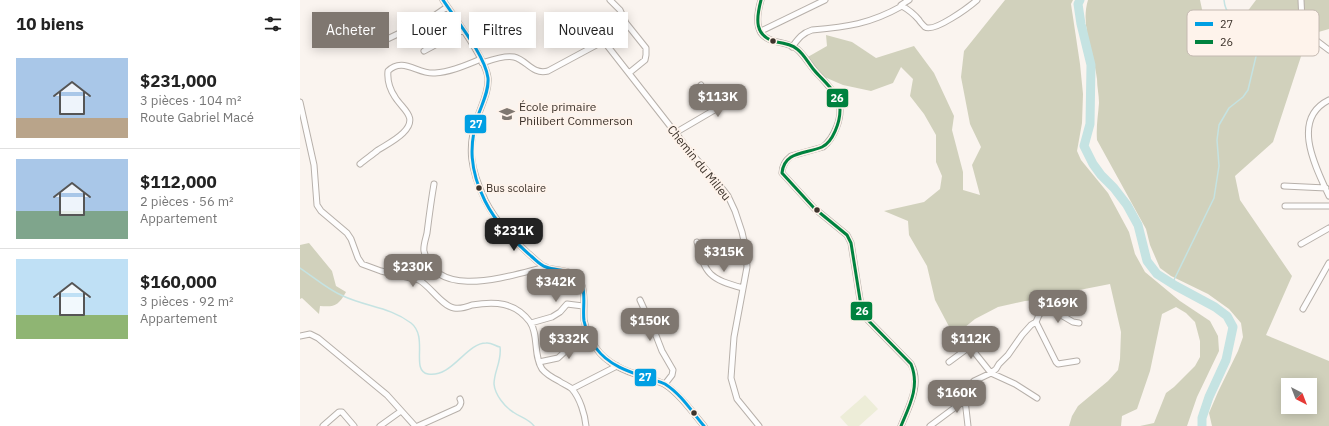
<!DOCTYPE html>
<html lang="fr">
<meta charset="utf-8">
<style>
body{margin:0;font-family:"IBM Plex Sans",sans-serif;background:#f6f6f6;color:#222;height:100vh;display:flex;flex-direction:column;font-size:15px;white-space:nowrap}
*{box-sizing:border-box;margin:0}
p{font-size:13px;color:#767676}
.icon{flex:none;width:22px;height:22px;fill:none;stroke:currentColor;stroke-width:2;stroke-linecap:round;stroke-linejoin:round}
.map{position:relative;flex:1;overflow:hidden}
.sheet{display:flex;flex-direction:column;background:#fff;width:300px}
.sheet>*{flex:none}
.hud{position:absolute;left:12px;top:12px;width:380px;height:36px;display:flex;gap:8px}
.needle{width:26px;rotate:138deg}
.controls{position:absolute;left:981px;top:378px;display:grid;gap:8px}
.controls a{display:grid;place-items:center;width:36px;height:36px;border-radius:0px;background:#fff;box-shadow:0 2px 10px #0003;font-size:20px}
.price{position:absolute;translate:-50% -34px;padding:0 9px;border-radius:8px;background:#7f7770;color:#fff;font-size:13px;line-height:26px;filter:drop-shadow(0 1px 2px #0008)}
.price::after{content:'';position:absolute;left:50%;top:24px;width:12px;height:9px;margin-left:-6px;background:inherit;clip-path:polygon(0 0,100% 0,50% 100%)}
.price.active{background:#222;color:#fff}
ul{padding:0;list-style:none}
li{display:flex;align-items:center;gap:12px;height:100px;padding:0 16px}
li+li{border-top:1px solid #e0e0e0}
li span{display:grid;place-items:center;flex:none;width:112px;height:80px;border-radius:0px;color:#555}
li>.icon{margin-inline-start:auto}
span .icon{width:48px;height:48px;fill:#fffc;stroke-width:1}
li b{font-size:17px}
h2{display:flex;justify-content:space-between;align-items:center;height:48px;padding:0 16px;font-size:17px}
.chip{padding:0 14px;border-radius:0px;background:#fff;box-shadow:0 2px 10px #0003;font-size:14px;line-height:36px}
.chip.active{background:#7f7770;color:#fff}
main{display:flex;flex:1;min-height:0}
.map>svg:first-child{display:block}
.green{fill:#ededd8}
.forest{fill:#d1d1bc;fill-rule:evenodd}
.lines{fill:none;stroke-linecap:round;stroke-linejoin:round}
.stream{stroke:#c5e3e2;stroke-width:1.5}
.river{stroke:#c5e3e2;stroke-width:9}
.minor-casing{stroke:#b7b0aa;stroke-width:7}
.minor{stroke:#fefdfd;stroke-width:5}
.bus-1-casing{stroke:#fef3eb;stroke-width:6}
.bus-2-casing{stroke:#fef3eb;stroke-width:6}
.bus-1{stroke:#009fe3;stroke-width:3}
.bus-2{stroke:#00823f;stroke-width:3}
.bus-dot{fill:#3d332b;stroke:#fef3eb;stroke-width:1.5}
.labels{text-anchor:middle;stroke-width:4;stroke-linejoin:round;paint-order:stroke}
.bus-label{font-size:11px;fill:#3d332b;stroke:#fef3eb;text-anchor:start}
.poi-label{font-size:12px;fill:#3d332b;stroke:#fef3eb;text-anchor:start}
.street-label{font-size:12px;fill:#3d332b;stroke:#fef3eb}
.key{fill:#fef3eb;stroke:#c4b9b1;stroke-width:1}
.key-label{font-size:11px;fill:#3d332b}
.line-badge{stroke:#fef3eb;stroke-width:1.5}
.badge-label{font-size:11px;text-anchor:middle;font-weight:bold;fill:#fff}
</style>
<main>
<section class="sheet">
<h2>10 biens<svg class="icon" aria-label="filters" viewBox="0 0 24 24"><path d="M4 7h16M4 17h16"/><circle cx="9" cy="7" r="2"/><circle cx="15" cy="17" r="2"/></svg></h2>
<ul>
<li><span style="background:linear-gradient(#a9c7e8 75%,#b9a48a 0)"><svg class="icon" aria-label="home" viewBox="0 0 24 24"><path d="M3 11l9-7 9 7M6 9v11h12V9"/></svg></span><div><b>$231,000</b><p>3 pièces · 104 m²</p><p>Route Gabriel Macé</p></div></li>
<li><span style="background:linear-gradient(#a9c7e8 65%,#7fa58c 0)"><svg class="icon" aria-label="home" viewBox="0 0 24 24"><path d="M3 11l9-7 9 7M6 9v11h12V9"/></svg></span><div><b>$112,000</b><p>2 pièces · 56 m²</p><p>Appartement</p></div></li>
<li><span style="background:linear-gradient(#bfe0f5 70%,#8fb573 0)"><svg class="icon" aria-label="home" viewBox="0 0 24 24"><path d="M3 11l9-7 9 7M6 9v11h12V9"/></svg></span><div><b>$160,000</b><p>3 pièces · 92 m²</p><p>Appartement</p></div></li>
</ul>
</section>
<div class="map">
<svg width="1029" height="426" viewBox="0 0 1029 426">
<rect width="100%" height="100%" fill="#faf4ef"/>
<path class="green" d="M565,395L578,409L559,426H548L540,417Z"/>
<path class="forest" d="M705,0H773L771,4L780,64L783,94L782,123L777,151L781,160L808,193L829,232L835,254L845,272L880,301L910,321L918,336L919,351L897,397L887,426H840L854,423L866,393L874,387L895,366L900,357V341L895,322L886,313L876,307L862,314L850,371L837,409L822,416L821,426H769L772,416L778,406L808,381L818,370L820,359L821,332L810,284L764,293L749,299L725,301L698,307L675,319L654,336L635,300L627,266L609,235L608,221L584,211L624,202L640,189L642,176L636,162V135L624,114L610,96L613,79L601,67L593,83L571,91L543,85L522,76L506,58L527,46L526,35L552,42L576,58L614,46L634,73L654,116L652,130L663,172V190L680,195L672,165L681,147L670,124L661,77L664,51Z
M788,0H900L908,37L935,28L956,0H1029V29L1008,35L973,142L935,176L940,200L992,276L966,335L1029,361V426H912L909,413L918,392L938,351L943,337L941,323L929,309L908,294L871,276L860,268L850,245L846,229L797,140C796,127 798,116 799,103C799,95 797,87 797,79C794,53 780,26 788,0ZM988,385H1010V407H988Z
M9,243L32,271L36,286L46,292C38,306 35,307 20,306L19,314L2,298L0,299V245Z"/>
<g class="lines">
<path class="stream" d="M0,268C15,278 27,289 43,296C67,307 90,307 111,323C129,337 110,371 128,374C152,378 166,343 186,343C191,342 195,346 200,347C202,361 194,371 194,384C195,395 205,407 213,412C220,417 229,419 234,426
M872,284L914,198L919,166L917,140L919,125L929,108L943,97L948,90L958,48C958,28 926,26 924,0"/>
<path class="river" d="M780,0L778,4L781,24L791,65L790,124L784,146L793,164L801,175L814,188L827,205L838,225L847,261L857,274L876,286L915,307L927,316L933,327L926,360L909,397L902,418V426"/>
<defs>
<path id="minor" d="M143,0C154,17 186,59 188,78C189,91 182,104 178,116C166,148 171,170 185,200C196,222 211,238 229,254C234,258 239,264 245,267C255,271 268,269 277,277C287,287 283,307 284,320C286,330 291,340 296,348C306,363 326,372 342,376C349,379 357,380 364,384C379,393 393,413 404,426
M310,0L320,10L326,23L346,48V55L345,60L329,73
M461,0C458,10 455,23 461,33C469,44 487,41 497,49C504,55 509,64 515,71C523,80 535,91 539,103C543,117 534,138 523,147L491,156C486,160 482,166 482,173L514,208L547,235L551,243L562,312L564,316L611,364C622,384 609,406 601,426
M1001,0L1002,21L1017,41L1029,50
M601,5L609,0
M602,6C609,10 614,14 619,20C620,22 623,25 625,27C634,33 669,7 677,0
M461,31L525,0
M79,43L131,18L147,7
M492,47C498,39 502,33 512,30C547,27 570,24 602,6
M124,51L163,30
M182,63C191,60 204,55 214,57C227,60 232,75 248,71L300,43L306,44L392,154L417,182L428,196L435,211L442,232L446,250L447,267L434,337L431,378L437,399L459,426
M1029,100C990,119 1016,168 1029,196
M0,102L14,165L17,205L21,211L47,233L51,239L58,258L62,264L81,271L119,280C130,286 142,306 154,308C160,309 167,307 172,305C195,301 215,302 230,322C239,335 233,355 242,369C246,374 253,378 259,381C263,384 269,386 272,389C280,398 285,415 286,426
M375,133L416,109L401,85
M60,164C66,159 72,155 78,150C86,145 96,140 103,133C119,117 103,110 95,97C89,88 87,81 88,71C103,56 118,75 135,73C151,72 166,65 181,59
M134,184C131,201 129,217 127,233C126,238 123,246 124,251C136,302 211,275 246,267
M984,186L1026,188
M985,206H1029
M397,242C405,275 410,279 443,288
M1001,244L1029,228
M340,300L355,333L362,351L373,370L372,375L365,384
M1003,309L1029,263
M736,322L739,315L745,309L749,308L773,322L779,323
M231,323L252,317L260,312L267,304L283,306
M0,336L10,334L18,338L87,395L115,426
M239,362L258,358L271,346L290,337
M649,362L668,348H671L691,373L715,384L737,398
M272,389L317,366
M665,400L668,426
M23,426L39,412H42L54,426
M80,426L101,411
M118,426L158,408C161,405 162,403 160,399
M630,426L665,400L669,386L674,381L691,373L696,369L699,364L708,355L722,335L731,325L736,322L756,362L758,364L777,361"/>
</defs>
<use href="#minor" class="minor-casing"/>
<use href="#minor" class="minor"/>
<defs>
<path id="bus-1" d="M143,0C156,20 185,55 188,78C189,90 183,102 179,113C168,145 170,171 185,201C196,223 213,240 231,256C236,260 240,265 246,267C256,271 269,269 277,277C288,288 282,307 284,321C286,330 291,341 296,348C308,365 329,372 348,378C353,380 359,381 365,384C381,394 392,412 404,426"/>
<path id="bus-2" d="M461,0C456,19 454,36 476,42C483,43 491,44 497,49C504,54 508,63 514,70C524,82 540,93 540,110C540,122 533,142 522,147C506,154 484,151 482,173L514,208L547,235L551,243L562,312L564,316L611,364C620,386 610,405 601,426"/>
</defs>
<use href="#bus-1" class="bus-1-casing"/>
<use href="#bus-2" class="bus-2-casing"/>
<use href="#bus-1" class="bus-1"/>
<use href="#bus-2" class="bus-2"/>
</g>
<defs>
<symbol id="school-bare" viewBox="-9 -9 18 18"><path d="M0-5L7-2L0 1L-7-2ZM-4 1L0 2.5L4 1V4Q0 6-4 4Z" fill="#7f7770" stroke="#fef3eb" stroke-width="2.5" paint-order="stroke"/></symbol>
</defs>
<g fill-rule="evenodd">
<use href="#school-bare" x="196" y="103" width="22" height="22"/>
</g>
<g class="bus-dot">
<circle cx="473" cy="41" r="3.5"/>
<circle cx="179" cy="188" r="3.5"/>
<circle cx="517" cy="210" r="3.5"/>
<circle cx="394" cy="413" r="3.5"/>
</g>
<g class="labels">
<g class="bus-label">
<text x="186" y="192">Bus scolaire</text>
</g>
<g class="poi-label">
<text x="219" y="111">École primaire<tspan x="219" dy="14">Philibert Commerson</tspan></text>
</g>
<g class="street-label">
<text transform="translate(399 163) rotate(51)" y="4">Chemin du Milieu</text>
</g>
</g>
<rect x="887" y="10" width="132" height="46" rx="6" class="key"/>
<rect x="895" y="22" width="18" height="4" fill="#009fe3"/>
<rect x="895" y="40" width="18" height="4" fill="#00823f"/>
<g class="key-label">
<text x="920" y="28">27</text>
<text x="920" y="46">26</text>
</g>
<g class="line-badge">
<rect x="526" y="88" width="23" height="20" rx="4" fill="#00823f"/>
<rect x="164" y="114" width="23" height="20" rx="4" fill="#009fe3"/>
<rect x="550" y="301" width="23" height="20" rx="4" fill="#00823f"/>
<rect x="334" y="368" width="23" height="19" rx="4" fill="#009fe3"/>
</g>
<g class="badge-label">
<text x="537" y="102">26</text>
<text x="176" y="128">27</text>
<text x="562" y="315">26</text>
<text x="345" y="381">27</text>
</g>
</svg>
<div class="controls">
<a><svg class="needle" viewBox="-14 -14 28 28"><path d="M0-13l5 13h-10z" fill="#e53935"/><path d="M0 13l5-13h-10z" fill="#767676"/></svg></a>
</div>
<b class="price" style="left:418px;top:118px">$113K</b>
<b class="price active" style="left:214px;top:252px">$231K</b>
<b class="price" style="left:424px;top:273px">$315K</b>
<b class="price" style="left:113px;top:288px">$230K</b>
<b class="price" style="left:256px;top:303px">$342K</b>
<b class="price" style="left:758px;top:324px">$169K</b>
<b class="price" style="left:350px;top:342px">$150K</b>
<b class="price" style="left:269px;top:360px">$332K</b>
<b class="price" style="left:671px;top:360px">$112K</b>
<b class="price" style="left:657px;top:414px">$160K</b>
<div class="hud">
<a class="chip active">Acheter</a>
<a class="chip">Louer</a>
<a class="chip">Filtres</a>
<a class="chip">Nouveau</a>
</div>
</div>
</main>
